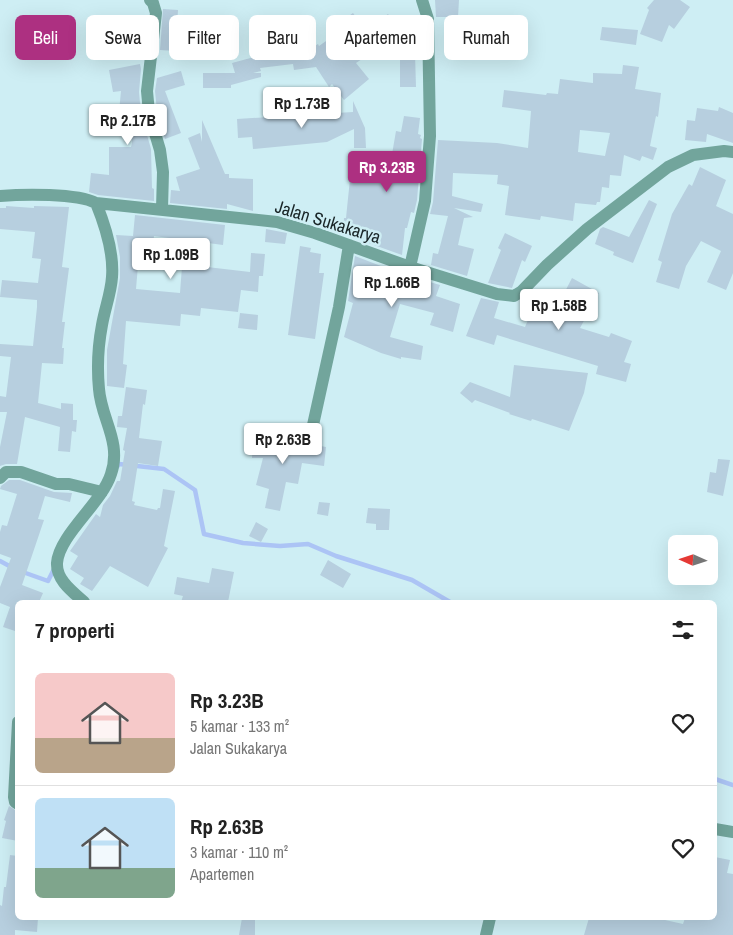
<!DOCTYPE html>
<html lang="id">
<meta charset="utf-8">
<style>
body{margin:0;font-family:"Archivo Narrow",sans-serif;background:#f6f6f6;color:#222;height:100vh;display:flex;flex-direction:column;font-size:19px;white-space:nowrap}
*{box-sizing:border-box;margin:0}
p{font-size:16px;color:#767676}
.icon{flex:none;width:28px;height:28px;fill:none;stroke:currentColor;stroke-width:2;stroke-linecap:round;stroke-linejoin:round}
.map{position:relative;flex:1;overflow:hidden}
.details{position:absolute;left:15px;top:600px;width:702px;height:320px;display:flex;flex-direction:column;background:#fff;border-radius:8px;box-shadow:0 5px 20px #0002}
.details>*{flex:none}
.banner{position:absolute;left:15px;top:15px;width:704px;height:45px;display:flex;gap:10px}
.needle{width:32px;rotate:273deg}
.fabs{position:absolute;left:668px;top:535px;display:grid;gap:10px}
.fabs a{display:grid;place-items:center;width:50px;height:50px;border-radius:8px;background:#fff;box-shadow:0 5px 20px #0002;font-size:25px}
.price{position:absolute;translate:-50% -42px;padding:0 11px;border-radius:5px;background:#fff;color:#222;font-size:16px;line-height:32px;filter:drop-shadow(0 1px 2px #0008)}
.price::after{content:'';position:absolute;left:50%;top:30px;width:15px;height:11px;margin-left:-8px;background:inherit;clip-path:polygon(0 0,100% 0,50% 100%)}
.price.on{background:#ad3081;color:#fff}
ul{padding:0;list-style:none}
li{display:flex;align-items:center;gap:15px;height:125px;padding:0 20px}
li+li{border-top:1px solid #e0e0e0}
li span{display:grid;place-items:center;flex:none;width:140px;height:100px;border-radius:8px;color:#555}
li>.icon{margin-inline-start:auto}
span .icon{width:60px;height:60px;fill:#fffc;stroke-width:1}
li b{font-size:21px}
h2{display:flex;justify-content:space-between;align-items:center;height:60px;padding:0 20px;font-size:21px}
.chip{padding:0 18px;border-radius:8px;background:#fff;box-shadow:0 5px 20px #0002;font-size:18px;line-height:45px}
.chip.on{background:#ad3081;color:#fff}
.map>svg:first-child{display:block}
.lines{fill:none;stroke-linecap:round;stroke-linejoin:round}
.stream{stroke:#acc4f5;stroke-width:4.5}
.building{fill:#b7cfdf;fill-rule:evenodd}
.street{stroke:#72a59c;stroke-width:12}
.labels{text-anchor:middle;stroke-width:5;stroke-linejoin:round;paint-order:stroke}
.street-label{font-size:18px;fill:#192527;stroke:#ceeef4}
</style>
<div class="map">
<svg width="733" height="935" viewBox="0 0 733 935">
<rect width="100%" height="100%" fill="#ceeef4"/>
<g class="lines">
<path class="stream" d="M117,467L119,464L164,469L195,490L204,534L243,543L280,546L308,544L336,556L412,580L450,602
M0,561L13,568
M20,571L48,581L54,569
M715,779L733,785"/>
</g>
<path class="building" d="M435,0H459L458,17H436Z
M654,0H680L690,7L674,29L669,25L662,42L640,34L649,10L647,8Z
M163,9L178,10L177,25L200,26V49L174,48L175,51L160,50Z
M353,13L361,24L371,18L375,23L388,14L401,33L356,63L369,79L344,100L332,84L329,87L316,67L294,70L293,64L260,68L261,71L253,73H261V77L231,85V88H203V73H235L232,63L272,52L271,49L300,45L301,54L318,44L319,46L343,29L339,23Z
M602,27L638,30L636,45L600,40Z
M116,28L146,30L144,48L114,45Z
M400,53H415L416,87H400Z
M140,64L141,69L139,92L141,114L151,149L152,188L154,189V201L98,195L89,192L91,173L109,175V147H131L132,143L130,113L119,112L121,91L113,92L109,70Z
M623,65L639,67L635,89L661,93L658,117L656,116L650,146L657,148L653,160L642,156L640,161L624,155L621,176L610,175L609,188L602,187L600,202H597L596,205L575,203L573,221L541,216L540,220L505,215L509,186L497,184L498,175L453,173L452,196L483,204L481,212L454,208L473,217L464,218L458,245L474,249L467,276L431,265L433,253L438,254L448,216L430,214L433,202L438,140L497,143L528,148L531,111L502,107L504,90L546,95L547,93L558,94L560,79L593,83V73L622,74ZM580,130L610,133L605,156L578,152Z
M181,71L185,85L165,91L181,133L165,139L157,111L155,91L157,78Z
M353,101L365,128L366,148H354V129L327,142L253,149L252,137L238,138L237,119L353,112Z
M719,107L733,113V143L707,134L706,142L685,140L687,120L695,121L697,108L718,111Z
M404,116L420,118L418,134L421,135L420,138L422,139L417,200L414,213L411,212L407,228H405L402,255L360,240V239L343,234L344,218H346L350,179L366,181L370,157L391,160L396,131L401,132Z
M202,120L225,174H229V178L253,179V211L227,204V209L170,203L171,190L180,191L176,177L200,169L188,138L200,133L202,142Z
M700,167L726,180L716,206L733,214V273L726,290L707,282L721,251L701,241L686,266L679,289L656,282L662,262L658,260L672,214L689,184L692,186Z
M649,200L657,204L633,263L613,255L614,252L595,244L600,229L603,227L629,237Z
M6,206L34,208V206L69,207L62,267L69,268L62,322H65L62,348H64L63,364L42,363L38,403L61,409V403L73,404V420H77L76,432L72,431L70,452L58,451L60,427L25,417L17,464H6L0,466V447L7,412H0V396L6,397L11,357L0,356V344L33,346L37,307V300L0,297L2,280L38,283L41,259L32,258L35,232L0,229V208H6Z
M135,215L225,225L223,245L208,243L207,267L250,272L251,253L265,254L263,276H259L258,292L241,290L238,312L201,308L200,316L181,314L180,326L126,321L123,364L127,365L124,388L107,386V350L120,278V257L116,235L133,236ZM154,236L184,240L180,293L136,289L138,265L151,266Z
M266,229L287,233L285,244L265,242Z
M505,233L532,246L525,262L522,260L512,288L488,283L501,250L498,248Z
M300,246L311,248L310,252L321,254L319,273H324L315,339L288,335Z
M355,256L399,273L440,285L436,296L460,304L453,332L430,325L434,313L400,304L390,337L423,346L421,360L401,357V359L381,353L344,337L353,303L348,301Z
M572,278L599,293L580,328L609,337L611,333L632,341L624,362L631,364L626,382L596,374L598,366L497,335L494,345L466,336L481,298L499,302L494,318L525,327L538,296L558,305Z
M240,313L258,315L257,330L238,328Z
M514,365L588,373L584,393L569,431L532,419L531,421L509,414L510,413L475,400L472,403L460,393L470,382L510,397Z
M126,387L147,390L145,405L143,404L139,438L162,441L158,466L138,463L132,501L135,502L134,505L157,510L158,508H160L163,489L175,491L164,546L168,548L148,587L110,566L92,591L80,584L84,578L70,569L78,556L70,551L96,514L100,517L103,505L110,496L117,481H120L125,451L123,450L127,428L117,427V426L118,416H122Z
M253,436L271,437L326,447L324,466L302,463L298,484L286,482L280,511L265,508L269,489L256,485L263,458H252Z
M718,459L730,460L723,496L707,492L710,472L716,473Z
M9,480H20L54,492L72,493L70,502L45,496L38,519L44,520L22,585L43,593L39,602H18V632L3,627L10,607L0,603V587L11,558L0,554V532L2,525L7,526L17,494L0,489L1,486Z
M319,502L330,503L328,516L317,514Z
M368,508L390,509L389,530H376V524L366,523Z
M256,522L268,529L261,542L249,536Z
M328,560L351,574L343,588L320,575Z
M212,568L234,572L228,602H181L183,596L174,594L177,577L209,583Z
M9,806L18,812V841L2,838L6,821L4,820Z
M10,855L18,856V918H38L37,932L15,930V935H0V905L2,906L4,887H6Z
M715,857L730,860L727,873L733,874V935H584L589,918H656L683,924L685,918H715Z
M242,918H255V935H239Z"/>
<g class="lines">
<path class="street" d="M150,0L153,3L156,13L147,91L149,113L160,150L163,172L162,209
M0,196C23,194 77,193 96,203C105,225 114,252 112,277C111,293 105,308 102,325C98,346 97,368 99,389C101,419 122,442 111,474C102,503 59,535 57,563C56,580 73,592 84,602
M96,203L277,222L315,233L410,267L497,294L514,296L522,291L547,265L587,229L668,167L693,155L724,151L733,152
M410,267L425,201L430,136L428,19L422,0
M311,434L339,307L349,245
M0,478L6,472H21L56,484H69L102,492
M18,722L14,797L15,802L18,804
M715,829L733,832
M486,935L490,918"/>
</g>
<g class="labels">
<g class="street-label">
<text transform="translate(328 222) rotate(17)" y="6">Jalan Sukakarya</text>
</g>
</g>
</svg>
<div class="fabs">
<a><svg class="needle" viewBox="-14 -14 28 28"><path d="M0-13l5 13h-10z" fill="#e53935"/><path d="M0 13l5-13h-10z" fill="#767676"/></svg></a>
</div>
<b class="price" style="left:302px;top:129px">Rp 1.73B</b>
<b class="price" style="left:128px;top:146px">Rp 2.17B</b>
<b class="price on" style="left:387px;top:193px">Rp 3.23B</b>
<b class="price" style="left:171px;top:280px">Rp 1.09B</b>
<b class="price" style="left:392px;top:308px">Rp 1.66B</b>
<b class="price" style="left:559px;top:331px">Rp 1.58B</b>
<b class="price" style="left:283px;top:465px">Rp 2.63B</b>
<div class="banner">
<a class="chip on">Beli</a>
<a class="chip">Sewa</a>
<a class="chip">Filter</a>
<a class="chip">Baru</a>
<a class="chip">Apartemen</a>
<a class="chip">Rumah</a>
</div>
<section class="details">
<h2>7 properti<svg class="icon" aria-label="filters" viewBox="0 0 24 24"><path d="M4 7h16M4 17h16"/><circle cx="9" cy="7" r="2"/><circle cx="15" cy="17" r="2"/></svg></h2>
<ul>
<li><span style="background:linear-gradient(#f6c9c9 65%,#b9a48a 0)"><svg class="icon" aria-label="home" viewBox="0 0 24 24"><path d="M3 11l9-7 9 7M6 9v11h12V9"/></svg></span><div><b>Rp 3.23B</b><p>5 kamar · 133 m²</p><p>Jalan Sukakarya</p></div><svg class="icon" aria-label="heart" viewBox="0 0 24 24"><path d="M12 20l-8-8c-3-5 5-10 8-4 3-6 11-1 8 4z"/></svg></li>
<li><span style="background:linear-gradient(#bfe0f5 70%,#7fa58c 0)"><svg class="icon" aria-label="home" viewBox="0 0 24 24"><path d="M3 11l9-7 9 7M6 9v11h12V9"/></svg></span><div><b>Rp 2.63B</b><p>3 kamar · 110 m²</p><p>Apartemen</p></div><svg class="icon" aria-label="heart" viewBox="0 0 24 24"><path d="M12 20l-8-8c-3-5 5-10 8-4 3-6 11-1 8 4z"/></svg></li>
</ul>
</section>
</div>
